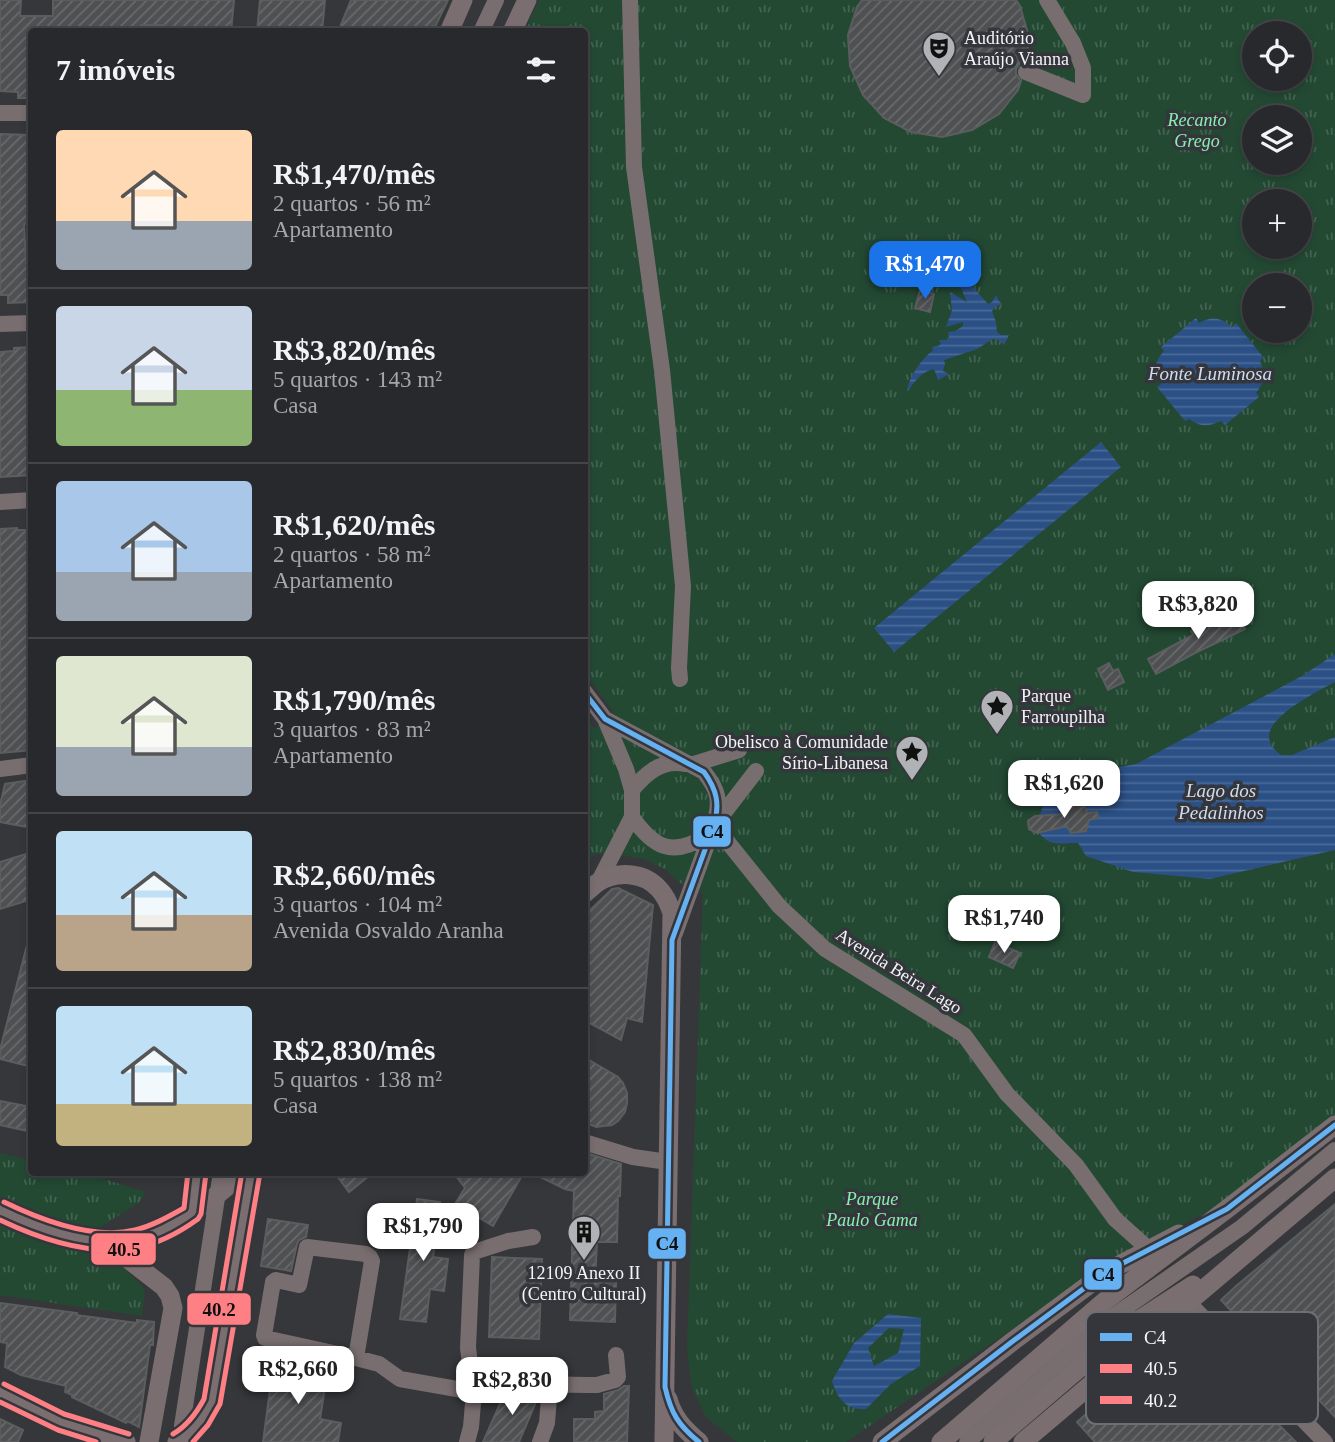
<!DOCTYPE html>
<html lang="pt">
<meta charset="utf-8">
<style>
body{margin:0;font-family:Georgia,serif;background:#343538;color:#f1f3f6;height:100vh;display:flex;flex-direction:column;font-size:26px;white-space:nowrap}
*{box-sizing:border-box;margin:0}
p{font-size:23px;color:#a5a6a9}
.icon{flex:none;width:38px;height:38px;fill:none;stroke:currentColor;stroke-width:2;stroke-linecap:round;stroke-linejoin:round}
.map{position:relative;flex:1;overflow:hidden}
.side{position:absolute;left:28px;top:28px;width:560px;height:1148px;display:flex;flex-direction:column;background:#28292c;border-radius:7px;box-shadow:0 4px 10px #0003,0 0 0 2px #444548}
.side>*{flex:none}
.tools{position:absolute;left:1242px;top:21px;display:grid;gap:14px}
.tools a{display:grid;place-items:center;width:70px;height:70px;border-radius:50%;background:#28292c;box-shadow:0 4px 10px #0003,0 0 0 2px #444548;font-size:35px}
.price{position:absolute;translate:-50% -60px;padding:0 16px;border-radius:14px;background:#fff;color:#222;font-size:23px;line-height:46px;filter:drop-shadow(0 2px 4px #0008)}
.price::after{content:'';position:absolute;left:50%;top:42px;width:21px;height:16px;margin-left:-10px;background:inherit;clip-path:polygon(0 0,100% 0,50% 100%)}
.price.active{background:#1a73e8;color:#fff}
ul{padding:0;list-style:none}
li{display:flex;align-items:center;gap:21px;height:175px;padding:0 28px}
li+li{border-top:2px solid #444548}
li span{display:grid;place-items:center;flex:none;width:196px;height:140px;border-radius:7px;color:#555}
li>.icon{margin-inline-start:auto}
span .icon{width:84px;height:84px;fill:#fffc;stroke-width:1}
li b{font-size:30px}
h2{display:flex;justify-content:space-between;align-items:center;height:84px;padding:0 28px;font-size:30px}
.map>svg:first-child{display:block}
.park{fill:url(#park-tufts);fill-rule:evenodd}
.water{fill:url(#water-rules);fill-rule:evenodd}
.building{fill:url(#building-hatch);stroke:#5c5d5f;stroke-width:2}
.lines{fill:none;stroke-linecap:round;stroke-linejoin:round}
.minor{stroke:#796e6f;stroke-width:16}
.major{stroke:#7a6e70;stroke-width:19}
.bus-1-casing{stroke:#34363c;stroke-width:10}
.bus-2-casing{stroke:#34363c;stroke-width:10}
.bus-3-casing{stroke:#34363c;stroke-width:10}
.bus-1{stroke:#66b1f2;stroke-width:5}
.bus-2{stroke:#ff8084;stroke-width:5}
.bus-3{stroke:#ff8084;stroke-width:5}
.labels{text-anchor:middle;stroke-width:7;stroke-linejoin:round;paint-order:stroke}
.poi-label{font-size:18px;fill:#f3f5f8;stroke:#34363c;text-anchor:start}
.park-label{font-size:18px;font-style:italic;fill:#85f0af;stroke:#34363c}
.street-label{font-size:18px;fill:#f3f5f8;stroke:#34363c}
.water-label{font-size:19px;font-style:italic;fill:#d1ddee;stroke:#34363c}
.key{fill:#34363c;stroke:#6d6f74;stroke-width:2}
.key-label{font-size:19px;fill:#f3f5f8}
.line-badge{stroke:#34363c;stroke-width:2.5}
.pale-badge-label{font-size:19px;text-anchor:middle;font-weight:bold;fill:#111}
</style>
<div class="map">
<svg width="1335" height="1442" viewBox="0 0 1335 1442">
<defs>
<pattern id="park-tufts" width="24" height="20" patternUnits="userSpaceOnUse" patternTransform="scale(1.75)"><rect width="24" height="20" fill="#234933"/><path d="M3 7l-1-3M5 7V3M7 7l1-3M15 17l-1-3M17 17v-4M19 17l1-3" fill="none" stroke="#436451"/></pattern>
<pattern id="water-rules" width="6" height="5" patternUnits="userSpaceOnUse" patternTransform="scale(1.75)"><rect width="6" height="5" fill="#2b5086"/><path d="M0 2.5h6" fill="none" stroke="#4a6a98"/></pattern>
<pattern id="building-hatch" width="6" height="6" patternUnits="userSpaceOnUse" patternTransform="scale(1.75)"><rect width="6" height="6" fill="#4f5052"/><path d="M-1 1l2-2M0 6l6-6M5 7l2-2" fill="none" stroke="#696a6c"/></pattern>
</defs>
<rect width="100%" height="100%" fill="#36373a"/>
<path class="park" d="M539,0H1335V1115L1223,1203L1104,1267L846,1442H737L706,1417L692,1388L687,1349L703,894L685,887L665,869L644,859L612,854H595L585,863V713L594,729L613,711L589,679L584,670V32H524ZM1255,33H1300V79H1255ZM1255,117H1300V163H1255ZM1255,201H1300V247H1255ZM1255,285H1300V331H1255Z
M0,1153L31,1160L32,1172L85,1173L145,1192L140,1202L89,1234L145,1289L142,1316L0,1295Z"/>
<path class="water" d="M977,267L982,274L972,286L988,304L992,302L996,295L999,301L1002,304L995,307L992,311L996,322L997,332L1001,335H1009L1004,345L1000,341L993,339L977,349L944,360L945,364L943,371L949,374L938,380L934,369C920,372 915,382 907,392C909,376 921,360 933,350L932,347L938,346L941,344L939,340H946L949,337L948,332L955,331L963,326V322L946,327L952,310L950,292L967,302L960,286L958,276H963Z
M1196,318L1199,323C1212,316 1220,317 1232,327L1236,323L1263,357L1260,361C1265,373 1265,382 1256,393L1259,397L1225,425L1221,421C1208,427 1200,427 1189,419L1185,421L1157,387L1161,384C1153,371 1154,362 1164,351L1161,347Z
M1101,442L1121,467L894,652L874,628Z
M1335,654V682C1318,691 1268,716 1269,737C1269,745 1275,750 1281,755H1292L1335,737V850L1210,879L1133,872L1086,856L1078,843C1061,842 1051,848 1039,833L1067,826L1071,834L1087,831L1090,817L1083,804L1067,806L1066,814L1040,815L1043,805L1070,800L1074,788L1080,779L1088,773L1136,764L1302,676Z
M888,1314L921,1318L920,1366L891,1384L866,1409C845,1410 838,1399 832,1381L854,1343ZM889,1328L904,1329L898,1353L874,1366L868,1348Z"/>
<path class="building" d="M0,0H21L20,16H53V0H234L231,32H169L170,30L164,29L165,25H141L140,32H32L31,98H18V92L0,91Z
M260,0H325L322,32H257Z
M351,0H448L435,27L433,26L430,32H338Z
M862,0H1016L1020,6L1028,34V62L1020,63L1016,69V74L1021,81L1018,90L999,114L972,130L942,137L911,132L884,118L863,95L850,66L848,35L857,7Z
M0,134L32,135V223L24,224L26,263H32V302L8,303V295H0Z
M920,290L934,294L930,312L915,308Z
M32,347V475L0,477V352L14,351V348Z
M17,528V530H32V649H29L32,675V750L0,753V529Z
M1236,610L1245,629L1195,653L1156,674L1148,659L1193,635L1191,631Z
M1109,663L1113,671L1118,669L1124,682L1108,690L1098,669Z
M32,780V828L0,822V805L5,784Z
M1083,804L1088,813L1097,812L1098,818L1089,820L1086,831L1071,833L1067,826L1037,833L1029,829L1028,821L1035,816L1066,814L1067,806Z
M32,852V899L0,909V862Z
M618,888L653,905L642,1022L627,1018L621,1040L584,1020V916L612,889Z
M995,942L1020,953L1013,968L989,957Z
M27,945L32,946V1067L0,1059V1050Z
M584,1057L618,1077L623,1083L627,1093V1103L625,1112L618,1121L612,1125L596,1127L584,1122Z
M0,1101L32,1107V1132L0,1125Z
M589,1154L621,1164L620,1196H618L617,1242H597L595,1282H616L615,1322L570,1320L574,1191L565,1189L530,1172H584V1155Z
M334,1172H374L349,1192Z
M453,1172H524L493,1226L455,1204L465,1188Z
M417,1199L440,1202L433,1257L448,1259L444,1291L430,1289L426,1322L400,1319Z
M1335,1204V1417L1320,1401L1305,1391L1221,1300L1236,1286Z
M268,1219L308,1225L306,1237L299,1240L297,1244L291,1271L261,1266Z
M492,1257L542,1259L539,1339L489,1337Z
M0,1303L77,1313L76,1315L137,1323V1320L154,1322L153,1345H150L139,1427L127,1421L126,1423L72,1397V1395L65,1392L66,1386L21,1375L5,1367L7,1343L0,1342Z
M1183,1327L1240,1390L1242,1388L1296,1442H1095L1077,1422Z
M274,1360L328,1368L320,1419L341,1423L338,1442H263Z
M624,1386H629L627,1442H574V1419H595V1412L604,1411V1394L618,1390Z
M510,1389L539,1395L519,1442H483L506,1390Z
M0,1419L23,1430L18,1442H0Z"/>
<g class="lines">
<path class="minor" d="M630,0L634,167L662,370L683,586L679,668L680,679
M481,32L496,0
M1026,72L1083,95V68L1073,43L1047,0
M0,113H32
M0,324L32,323
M0,502L32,500
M584,691L605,719L704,772C719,791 721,801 714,825L675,933
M605,719L626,769L632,790
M691,765L739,750
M0,769L32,765
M632,817C653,847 672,858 706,836L756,771
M714,825L779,906L825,949L964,1035L1007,1094L1076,1165L1115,1219L1144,1245
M599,881L632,817V790C646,773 662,759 685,764
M584,1142L633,1157L668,1162
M1188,1302L1325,1442
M356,1358L372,1261L370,1257L366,1254L307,1247L299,1285L276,1280L273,1282L264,1335L265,1338L356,1358L379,1364L400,1379L474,1392
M473,1386H485L510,1378L533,1384L586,1385H597L615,1380L618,1377L616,1355
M191,1442L183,1432L182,1426L221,1172
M467,1442L471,1427L474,1392L468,1348L472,1255L474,1252L508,1241L533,1237
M540,1442L547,1423L550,1384
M967,1442L1115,1315L1242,1227L1335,1150"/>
<path class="major" d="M449,32L463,0
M512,32L527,0
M584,894C589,890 593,886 597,883C616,870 644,872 659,889C666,896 669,904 672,913L664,1442
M0,1210C16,1219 33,1224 50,1230C68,1235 89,1242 108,1242C161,1242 206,1206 244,1172
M192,1213L197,1172
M106,1242L164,1287L170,1296L173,1308L149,1442
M0,1392L61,1422L126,1442
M668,1399C673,1418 684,1429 699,1442
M177,1442C194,1433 203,1419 212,1402L251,1172
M882,1442L1013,1341L1106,1272L1179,1234
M941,1442L1105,1301L1227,1209L1335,1125
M993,1442L1125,1329L1193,1285
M1023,1442L1335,1178"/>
<defs>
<path id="bus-1" d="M584,692L605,719L704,772C717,790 720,804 714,825L672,940L665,1387C671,1413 678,1425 699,1442
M882,1442L1013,1341L1106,1272L1227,1209L1335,1125"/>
<path id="bus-2" d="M0,1220C40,1239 90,1256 135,1248C158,1244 180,1232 198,1219L201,1214L206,1173
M0,1402L58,1430L96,1442
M193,1442L208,1425L220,1404L260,1173"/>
<path id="bus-3" d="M4,1202C41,1220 93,1240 135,1230C152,1226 168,1217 184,1208L188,1172
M4,1384L64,1414L129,1434
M173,1434C187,1426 196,1414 204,1399L242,1172"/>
</defs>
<use href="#bus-1" class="bus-1-casing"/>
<use href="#bus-2" class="bus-2-casing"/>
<use href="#bus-3" class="bus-3-casing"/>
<use href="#bus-1" class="bus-1"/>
<use href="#bus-2" class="bus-2"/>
<use href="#bus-3" class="bus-3"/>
</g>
<defs>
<symbol id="theatre-pin" viewBox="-11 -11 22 30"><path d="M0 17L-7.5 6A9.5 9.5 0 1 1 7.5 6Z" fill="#b1b2b6" stroke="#34363c"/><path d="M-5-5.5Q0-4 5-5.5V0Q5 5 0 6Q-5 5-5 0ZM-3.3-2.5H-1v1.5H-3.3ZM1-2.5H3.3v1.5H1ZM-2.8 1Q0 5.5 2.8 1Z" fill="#111"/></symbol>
<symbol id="sight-pin" viewBox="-11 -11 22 30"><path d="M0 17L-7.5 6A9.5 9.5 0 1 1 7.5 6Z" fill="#b1b2b6" stroke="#34363c"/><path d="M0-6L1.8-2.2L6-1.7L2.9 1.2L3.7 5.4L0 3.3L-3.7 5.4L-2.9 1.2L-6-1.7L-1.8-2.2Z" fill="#111"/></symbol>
<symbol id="building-pin" viewBox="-11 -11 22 30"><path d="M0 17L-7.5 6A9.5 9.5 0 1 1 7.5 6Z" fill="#b1b2b6" stroke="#34363c"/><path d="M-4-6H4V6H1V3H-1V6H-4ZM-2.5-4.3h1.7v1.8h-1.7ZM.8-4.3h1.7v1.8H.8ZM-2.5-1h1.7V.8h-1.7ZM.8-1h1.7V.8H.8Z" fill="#111"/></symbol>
</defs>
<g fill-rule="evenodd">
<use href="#theatre-pin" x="920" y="29" width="38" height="52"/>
<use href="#sight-pin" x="978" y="687" width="38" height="52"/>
<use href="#sight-pin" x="893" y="733" width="38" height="52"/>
<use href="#building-pin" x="565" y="1213" width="38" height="52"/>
</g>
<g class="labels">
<g class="poi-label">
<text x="964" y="44">Auditório<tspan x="964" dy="21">Araújo Vianna</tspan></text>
<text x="1021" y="702">Parque<tspan x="1021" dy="21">Farroupilha</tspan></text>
<text x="888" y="748" text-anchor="end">Obelisco à Comunidade<tspan x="888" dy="21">Sírio-Libanesa</tspan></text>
<text x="584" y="1279" text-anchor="middle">12109 Anexo II<tspan x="584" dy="21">(Centro Cultural)</tspan></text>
</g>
<g class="park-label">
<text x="1197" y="126">Recanto<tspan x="1197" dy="21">Grego</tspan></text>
<text x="872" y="1205">Parque<tspan x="872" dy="21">Paulo Gama</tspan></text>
</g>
<g class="street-label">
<text transform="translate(899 971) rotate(32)" y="6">Avenida Beira Lago</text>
</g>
<g class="water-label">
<text x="1210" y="380">Fonte Luminosa</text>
<text x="1221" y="797">Lago dos<tspan x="1221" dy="22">Pedalinhos</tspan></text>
</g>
</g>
<rect x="1086" y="1312" width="232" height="112" rx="10" class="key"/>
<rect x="1100" y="1333" width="32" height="8" fill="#66b1f2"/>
<rect x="1100" y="1364" width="32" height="9" fill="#ff8084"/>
<rect x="1100" y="1396" width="32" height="8" fill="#ff8084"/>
<g class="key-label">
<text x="1144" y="1344">C4</text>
<text x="1144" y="1375">40.5</text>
<text x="1144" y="1407">40.2</text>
</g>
<g class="line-badge">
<rect x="692" y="815" width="40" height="33" rx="7" fill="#66b1f2"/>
<rect x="647" y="1227" width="40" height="33" rx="7" fill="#66b1f2"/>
<rect x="90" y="1232" width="67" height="34" rx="7" fill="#ff8084"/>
<rect x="1083" y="1258" width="40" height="33" rx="7" fill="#66b1f2"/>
<rect x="186" y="1292" width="66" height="34" rx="7" fill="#ff8084"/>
</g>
<g class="pale-badge-label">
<text x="712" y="838">C4</text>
<text x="667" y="1250">C4</text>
<text x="124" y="1256">40.5</text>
<text x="1103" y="1281">C4</text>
<text x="219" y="1316">40.2</text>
</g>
</svg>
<div class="tools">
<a><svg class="icon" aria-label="locate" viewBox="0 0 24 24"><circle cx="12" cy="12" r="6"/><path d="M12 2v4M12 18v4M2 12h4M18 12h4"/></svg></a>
<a><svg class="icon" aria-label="layers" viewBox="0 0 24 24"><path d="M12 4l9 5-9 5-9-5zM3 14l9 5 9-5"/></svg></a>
<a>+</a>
<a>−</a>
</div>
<b class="price active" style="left:925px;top:301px">R$1,470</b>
<b class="price" style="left:1198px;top:641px">R$3,820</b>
<b class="price" style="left:1064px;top:820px">R$1,620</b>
<b class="price" style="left:1004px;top:955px">R$1,740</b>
<b class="price" style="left:423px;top:1263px">R$1,790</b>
<b class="price" style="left:298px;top:1406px">R$2,660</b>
<b class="price" style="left:512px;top:1417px">R$2,830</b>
<section class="side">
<h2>7 imóveis<svg class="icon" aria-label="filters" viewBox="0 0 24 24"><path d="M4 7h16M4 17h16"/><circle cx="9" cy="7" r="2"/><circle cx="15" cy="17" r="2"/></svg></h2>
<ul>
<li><span style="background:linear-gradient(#ffd9b3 65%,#9aa5b1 0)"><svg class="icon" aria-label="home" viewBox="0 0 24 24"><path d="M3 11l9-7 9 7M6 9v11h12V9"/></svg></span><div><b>R$1,470/mês</b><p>2 quartos · 56 m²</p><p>Apartamento</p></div></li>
<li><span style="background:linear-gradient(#c9d6e8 60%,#8fb573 0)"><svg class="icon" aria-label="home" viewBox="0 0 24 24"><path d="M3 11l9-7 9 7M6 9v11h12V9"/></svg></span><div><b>R$3,820/mês</b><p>5 quartos · 143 m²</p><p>Casa</p></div></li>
<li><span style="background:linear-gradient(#a9c7e8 65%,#9aa5b1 0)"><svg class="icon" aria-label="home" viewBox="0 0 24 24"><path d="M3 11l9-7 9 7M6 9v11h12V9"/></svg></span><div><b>R$1,620/mês</b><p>2 quartos · 58 m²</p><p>Apartamento</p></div></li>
<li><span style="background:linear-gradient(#dfe7d0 65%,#9aa5b1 0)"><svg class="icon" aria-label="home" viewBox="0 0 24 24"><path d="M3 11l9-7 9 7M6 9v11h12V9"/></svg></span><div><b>R$1,790/mês</b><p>3 quartos · 83 m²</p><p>Apartamento</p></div></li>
<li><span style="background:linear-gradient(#bfe0f5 60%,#b9a48a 0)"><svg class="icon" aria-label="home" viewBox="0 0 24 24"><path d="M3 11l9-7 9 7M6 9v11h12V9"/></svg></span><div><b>R$2,660/mês</b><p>3 quartos · 104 m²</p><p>Avenida Osvaldo Aranha</p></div></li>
<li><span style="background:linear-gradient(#bfe0f5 70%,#c2b280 0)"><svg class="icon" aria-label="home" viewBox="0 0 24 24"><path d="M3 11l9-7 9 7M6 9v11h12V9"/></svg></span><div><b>R$2,830/mês</b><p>5 quartos · 138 m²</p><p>Casa</p></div></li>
</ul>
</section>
</div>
